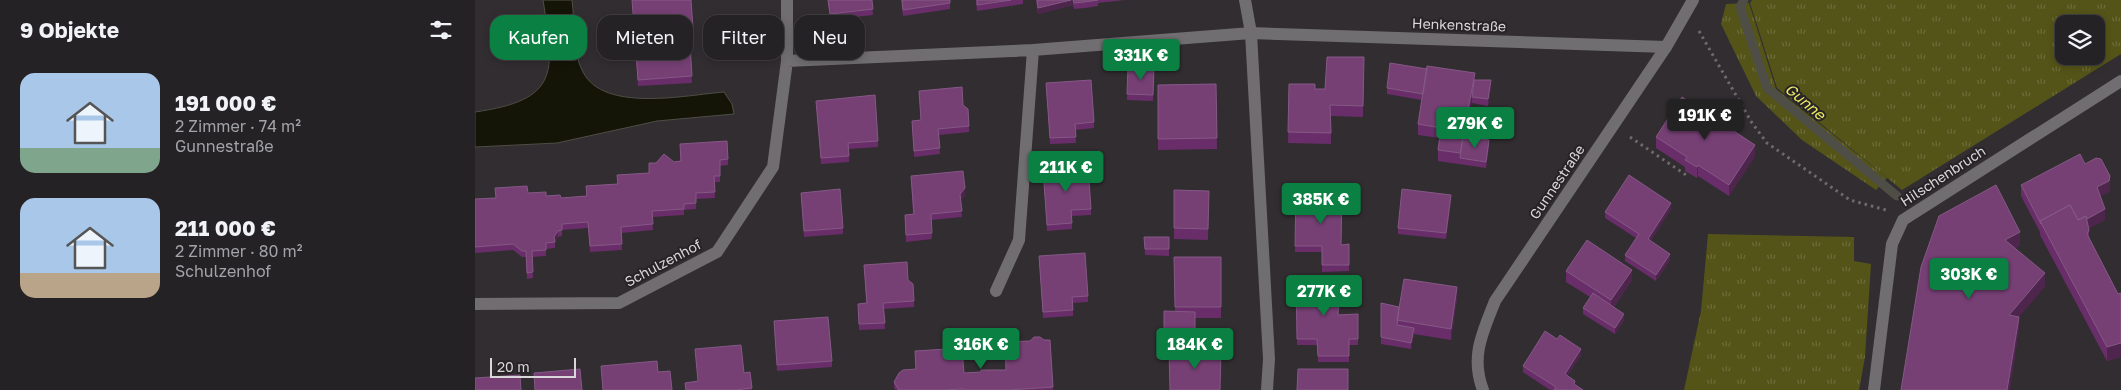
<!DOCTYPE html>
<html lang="de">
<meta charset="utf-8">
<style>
body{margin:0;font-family:"Golos Text",sans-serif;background:#312f32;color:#f1f3f6;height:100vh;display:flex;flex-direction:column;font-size:19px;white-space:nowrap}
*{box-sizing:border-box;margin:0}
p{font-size:16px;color:#a3a4a7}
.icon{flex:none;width:28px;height:28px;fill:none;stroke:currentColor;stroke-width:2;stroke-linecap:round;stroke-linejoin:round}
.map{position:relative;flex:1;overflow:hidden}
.details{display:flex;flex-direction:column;background:#252225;width:475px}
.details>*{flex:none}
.banner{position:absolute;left:15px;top:15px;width:475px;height:45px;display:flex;gap:10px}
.controls{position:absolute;left:1580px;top:15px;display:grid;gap:10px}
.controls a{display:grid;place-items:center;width:50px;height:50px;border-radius:10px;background:#252225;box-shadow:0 2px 8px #0003,0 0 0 1px #423f42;font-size:25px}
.scale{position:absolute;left:15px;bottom:12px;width:86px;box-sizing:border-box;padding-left:5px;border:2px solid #dad7da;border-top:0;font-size:14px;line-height:18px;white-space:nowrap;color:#dad7da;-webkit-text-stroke:4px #272327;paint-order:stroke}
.price{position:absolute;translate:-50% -42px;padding:0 11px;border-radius:5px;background:#0b8043;color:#fff;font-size:16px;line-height:32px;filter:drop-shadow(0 1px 2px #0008)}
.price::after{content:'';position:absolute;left:50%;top:30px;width:15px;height:11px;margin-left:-8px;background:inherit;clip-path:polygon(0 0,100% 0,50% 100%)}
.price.current{background:#222;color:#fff}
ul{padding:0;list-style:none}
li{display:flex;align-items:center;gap:15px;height:125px;padding:0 20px}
li span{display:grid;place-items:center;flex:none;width:140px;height:100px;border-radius:15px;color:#555}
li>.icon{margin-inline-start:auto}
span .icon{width:60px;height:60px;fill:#fffc;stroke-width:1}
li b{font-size:21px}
h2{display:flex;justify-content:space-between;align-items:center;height:60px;padding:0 20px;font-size:21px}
.tag{padding:0 18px;border-radius:15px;background:#252225;box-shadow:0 2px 8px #0003,0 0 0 1px #423f42;font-size:18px;line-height:45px}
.tag.current{background:#0b8043;color:#fff}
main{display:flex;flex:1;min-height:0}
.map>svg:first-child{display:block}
.grass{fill:url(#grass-tufts);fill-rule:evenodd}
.water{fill:#141407;stroke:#4f4e46}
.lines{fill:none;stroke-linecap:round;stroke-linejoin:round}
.stream{stroke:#4f4e46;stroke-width:9}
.path{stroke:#6d696d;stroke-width:3;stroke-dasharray:2.5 4;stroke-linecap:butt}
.minor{stroke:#706e70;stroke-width:12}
.wall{fill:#692e69}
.shaded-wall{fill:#4e264d}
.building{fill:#764075;stroke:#855885}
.labels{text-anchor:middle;stroke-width:4;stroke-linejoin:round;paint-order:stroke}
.street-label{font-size:14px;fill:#dad7da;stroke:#272327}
.water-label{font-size:15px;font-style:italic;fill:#eaea64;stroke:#272327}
</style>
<main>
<section class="details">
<h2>9 Objekte<svg class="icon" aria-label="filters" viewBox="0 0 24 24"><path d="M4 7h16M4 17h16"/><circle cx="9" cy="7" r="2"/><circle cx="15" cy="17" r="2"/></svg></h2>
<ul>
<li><span style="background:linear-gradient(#a9c7e8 75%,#7fa58c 0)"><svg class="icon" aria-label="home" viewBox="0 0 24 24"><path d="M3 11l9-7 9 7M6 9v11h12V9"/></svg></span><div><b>191 000 €</b><p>2 Zimmer · 74 m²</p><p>Gunnestraße</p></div></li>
<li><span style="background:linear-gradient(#a9c7e8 75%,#b9a48a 0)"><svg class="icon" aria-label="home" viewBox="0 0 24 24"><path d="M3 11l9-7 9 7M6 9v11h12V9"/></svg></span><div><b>211 000 €</b><p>2 Zimmer · 80 m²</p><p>Schulzenhof</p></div></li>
</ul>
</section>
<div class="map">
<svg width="1646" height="390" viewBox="0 0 1646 390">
<defs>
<pattern id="grass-tufts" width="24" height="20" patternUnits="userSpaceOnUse" patternTransform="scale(1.25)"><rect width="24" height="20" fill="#545418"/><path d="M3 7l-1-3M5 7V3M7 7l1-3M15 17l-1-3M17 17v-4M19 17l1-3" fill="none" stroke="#6c6c39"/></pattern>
</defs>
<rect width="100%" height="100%" fill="#312d31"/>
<path class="grass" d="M1277,0H1646V54L1427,190L1302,88L1275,3ZM1589,24H1621V56H1589Z
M1274,3L1301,89L1412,178L1401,190L1327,140L1281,96L1246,24L1251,4Z
M1233,234L1379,237V261L1396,264L1390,357L1384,390H1209L1226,311Z"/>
<path class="water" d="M68,0H97C100,22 97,53 108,72C129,113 211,95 249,92L257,104L259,114L182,121L82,143L0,147V112C84,100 80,73 68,0Z"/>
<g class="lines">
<path class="stream" d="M1269,0L1265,7L1292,88L1422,196"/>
<path class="path" d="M1224,31L1277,123L1292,143L1375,200L1411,210
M1155,137L1214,177"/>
<path class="minor" d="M770,0L776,33L794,359L792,390
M312,61L558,50L776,33L1191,47
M521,291L544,240L558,50
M0,304L144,303L242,252L298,167L312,61V0
M1008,390C995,356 1008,332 1020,301L1191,47L1218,0
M1399,390L1417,244L1428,220L1646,81"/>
</g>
<path class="wall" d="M157,0H216L218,34H214L217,83L163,86Z
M353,0H397L398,15L355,20Z
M426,0H475V9L428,16Z
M501,0H548V4L502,11Z
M561,0H650L623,3V6L610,8L599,9L598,5L563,14Z
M889,57L888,117L856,116V144L813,143L814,84L840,89H850Z
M653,67L679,68L678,101L652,100Z
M1000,80L1016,86L1013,106L997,103V100L990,137L1014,146L1011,168L963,161V150L964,138L943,135V124L947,100L912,94V88Z
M571,83L619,122V128L600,130L601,143L575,144Z
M741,84L742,149L683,150V85Z
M444,91L488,105L494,126V132L464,135L465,154L439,157L437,121L446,120Z
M341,101L403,141V147L374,149V162L346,164Z
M1181,137L1280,156L1254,196L1223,176L1222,178L1210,171V167L1181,148Z
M205,144L253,159V165L245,166V182H239L240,198L221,199V209L209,210V215L177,217L178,230L146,233L147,250L115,252L113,228L87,230V236L83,237L80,242V248L71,249V256L57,257L58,278L52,279L51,257H47L38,250L0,253V199L20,198L53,193L86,198L111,196V186L142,184V175L174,173L199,162L205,161Z
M1610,164L1635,187L1634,192L1625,196L1630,220L1614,228V238L1643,294L1646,293V357L1632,361L1565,235V232L1546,196V185Z
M568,169L616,209V215L597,216V229L572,231Z
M436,176L490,195L485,200L487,217L456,220L457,239L431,242L430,215L438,214Z
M821,189L848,193L866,245L874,244V271L847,272V252H820Z
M699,190L734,191L733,240L699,239Z
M326,193L368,228V234L329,237Z
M976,201L971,239L923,234V228Z
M1196,209L1175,241L1195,260L1181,281L1150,261V255L1161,238L1130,218V212Z
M669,237H694V256L670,255Z
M564,256L613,296V302L598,303V316L568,318Z
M699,257H746V318H720V348H689V311L700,312Z
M389,265L433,280L439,301V307L409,309L410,329L384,330L383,304L391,303Z
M1091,271L1157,280L1139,307L1149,320L1140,334L1108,314V308L1115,297L1091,282Z
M821,278L865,284L863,315L883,314V345H874V362H843L842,345H822Z
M982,298L976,340L939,334L936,349L906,344V303L924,307Z
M299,321L357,361V367L302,371Z
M575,340L578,390H421L419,388V382L440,369V351L489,373L531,370L530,342Z
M220,349L269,373L275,372L277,390H210V383L223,381Z
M1106,355L1092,376L1100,385L1108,390H1075L1048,372V366Z"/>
<path class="shaded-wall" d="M596,0H598V5L563,14V8Z
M1000,73V84L986,158H985V153Z
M1016,80V86L1013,106V99Z
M1014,140V146L1011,168V162Z
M1280,145V156L1254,196V185Z
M1223,165V176L1222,178V167Z
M1635,176V187L1634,192L1622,198V187Z
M490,188V195L485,200V194Z
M976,195V201L971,239V233Z
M1196,203V209L1173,246V239Z
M1630,209V220L1603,234V223Z
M83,231V237L79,243V237Z
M1545,232V246L1530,254V240Z
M1195,254V260L1181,281V275Z
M1157,270V280L1136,311V300Z
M1570,273V287L1544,317V331L1535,390H1532L1534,315Z
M982,287V298L976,340V329Z
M1149,314V320L1140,334V328Z
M939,328V334L936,349V343Z
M1646,343V357L1632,361V347Z
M1106,349V355L1090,380V374Z"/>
<path class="building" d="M157,0H216L218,28H214L217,76L163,80Z
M353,0H397L398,9L355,14Z
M427,0H475V3L428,10Z
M502,0H536L502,5Z
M562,0H596L563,8Z
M598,0H623L610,2L599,3Z
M852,57H889L888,106L855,105L856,133L813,132L814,84H840V89H850Z
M915,63L952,69L948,94L912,88Z
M952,66L1000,73L985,153L963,150L966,128L943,124Z
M653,67L679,68L678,95L652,94Z
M616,80L619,122L600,124L601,137L575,138L571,83Z
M999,80H1016L1013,99L997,97Z
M741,84L742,138L683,139V85Z
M487,87L488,105L493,109L494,126L463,129L465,148L439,151L437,121L446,120L444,91Z
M400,95L403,141L373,143L374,156L346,158L341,101Z
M1207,97L1280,145L1254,185L1223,165L1222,167L1210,160L1212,157L1181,137Z
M988,137L1014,140L1011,162L985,158Z
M252,141L253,159L245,160V176H239L240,192L221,193V203L209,204V209L177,211L178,224L146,227L147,244L115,246L113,222L87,224V230L83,231L79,237L80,242L71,243V250L57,251L58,272L52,273L51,251H47L38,244L0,247V199L21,198L20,188L52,186L53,193L71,192V196L85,195L86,198L112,196L111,186L143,184L142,175L174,173V163H181L189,154L199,162L206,161L205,144Z
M1605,154L1610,164L1621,158L1626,159L1635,176L1634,181L1622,187L1630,209L1612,219L1611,216L1603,220L1595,205L1565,221L1566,224L1546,185Z
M613,166L616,209L596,210L597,223L572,225L568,169Z
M488,171L490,188L485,194L487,211L456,214L457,233L431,235L430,215L439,214L436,176Z
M1154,175L1196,203L1173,239L1195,254L1181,275L1150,255L1164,234L1130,212Z
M1521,185L1545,232L1530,240L1570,273L1534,315L1544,317L1532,390H1426L1446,267L1464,216Z
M365,189L368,228L329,231L326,193Z
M821,189H847L848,193H867L866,245L874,244V265H847V246H820Z
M927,189L976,195L971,233L923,228Z
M699,190L734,191L733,229L699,228Z
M1595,205L1603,220L1611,216L1614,230L1612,234L1643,294L1646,293V343L1632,347L1565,221Z
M669,237H694V249H670Z
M1112,240L1157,270L1136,300L1091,271Z
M610,253L613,296L597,297L598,310L568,312L564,256Z
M699,257H746V307H700Z
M432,262L433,280L438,284L439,301L408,303L410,323L384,324L383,304L392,303L389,265Z
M821,278H865L863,315L883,314V339H874V356H843L842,339H822Z
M929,279L982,287L976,329L922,320Z
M1118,293L1149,314L1140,328L1108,308Z
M906,303L924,307L922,325L939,328L936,343L906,337Z
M689,311L720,312V342H689Z
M353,317L357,361L302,365L299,321Z
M1070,331L1082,339L1085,335L1106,349L1090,374L1100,381L1099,384L1108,390H1079L1081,387L1048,366Z
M559,337H565L569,340H575L578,387L534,390H489V389L465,390H424L419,382L424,373L428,370L441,369L440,351L487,348L489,373L506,372V370H531L530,342L555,341Z
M266,345L269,373L275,372L277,388L260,390H211L210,383L223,381L220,349Z
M694,350L746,351L745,390H695Z
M182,361L183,372L195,371L197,390H128L126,366Z
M105,369L107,390H60L59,373Z
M823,369H873V390H822Z
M45,375L46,390H0V378Z"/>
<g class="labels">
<g class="street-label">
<text transform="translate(984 25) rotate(2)" y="5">Henkenstraße</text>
<text transform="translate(1468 176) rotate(-33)" y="5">Hilschenbruch</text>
<text transform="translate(1082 182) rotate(-56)" y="5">Gunnestraße</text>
<text transform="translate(188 263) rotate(-28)" y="5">Schulzenhof</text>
</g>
<g class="water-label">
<text transform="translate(1330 102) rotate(40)" y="5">Gunne</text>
</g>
</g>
</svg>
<div class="controls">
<a><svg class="icon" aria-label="layers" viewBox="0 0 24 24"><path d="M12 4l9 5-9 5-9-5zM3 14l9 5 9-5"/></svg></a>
</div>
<div class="scale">20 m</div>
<b class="price" style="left:666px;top:81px">331K €</b>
<b class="price current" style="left:1230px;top:141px">191K €</b>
<b class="price" style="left:1000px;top:149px">279K €</b>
<b class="price" style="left:591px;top:193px">211K €</b>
<b class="price" style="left:846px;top:225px">385K €</b>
<b class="price" style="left:1494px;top:300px">303K €</b>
<b class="price" style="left:849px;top:317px">277K €</b>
<b class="price" style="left:506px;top:370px">316K €</b>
<b class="price" style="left:720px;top:370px">184K €</b>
<div class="banner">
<a class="tag current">Kaufen</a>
<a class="tag">Mieten</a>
<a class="tag">Filter</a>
<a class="tag">Neu</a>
</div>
</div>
</main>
